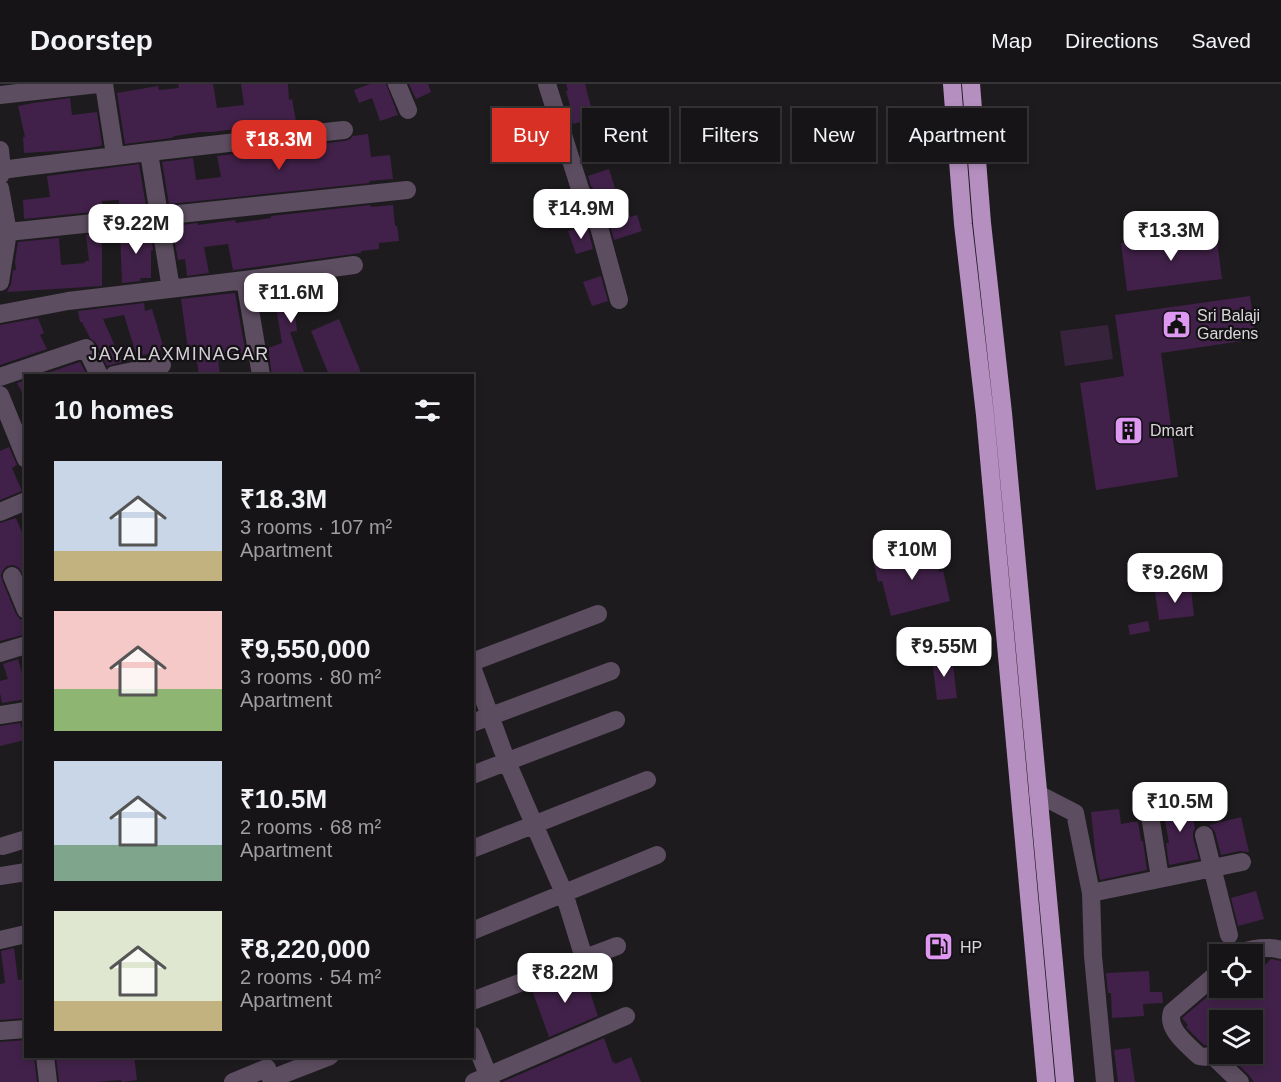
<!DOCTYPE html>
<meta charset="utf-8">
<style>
body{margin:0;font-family:Helvetica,sans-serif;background:#1f1d20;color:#f1f3f6;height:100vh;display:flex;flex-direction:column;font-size:22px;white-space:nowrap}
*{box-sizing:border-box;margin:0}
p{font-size:20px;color:#9e9ea1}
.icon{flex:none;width:33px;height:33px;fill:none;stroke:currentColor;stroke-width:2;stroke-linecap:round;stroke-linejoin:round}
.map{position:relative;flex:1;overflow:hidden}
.details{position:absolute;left:24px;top:290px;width:450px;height:684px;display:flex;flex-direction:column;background:#161417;border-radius:0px;box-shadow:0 3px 9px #0003,0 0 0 2px #353336}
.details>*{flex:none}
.guide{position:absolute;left:492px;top:24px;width:570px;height:54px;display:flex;gap:12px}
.tools{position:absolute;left:1209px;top:860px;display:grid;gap:12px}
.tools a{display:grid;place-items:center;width:54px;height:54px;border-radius:0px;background:#161417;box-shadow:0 3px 9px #0003,0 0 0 2px #353336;font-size:30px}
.price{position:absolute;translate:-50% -51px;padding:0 14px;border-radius:12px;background:#fff;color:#222;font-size:20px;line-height:39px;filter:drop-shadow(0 2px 3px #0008)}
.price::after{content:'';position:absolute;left:50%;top:36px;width:18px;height:14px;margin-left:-9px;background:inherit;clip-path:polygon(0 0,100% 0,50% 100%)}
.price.selected{background:#d93025;color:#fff}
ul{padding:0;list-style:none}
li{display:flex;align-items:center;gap:18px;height:150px;padding:0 30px}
li span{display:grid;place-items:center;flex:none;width:168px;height:120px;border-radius:0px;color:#555}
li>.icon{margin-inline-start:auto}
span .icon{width:72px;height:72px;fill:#fffc;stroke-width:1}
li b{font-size:26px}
h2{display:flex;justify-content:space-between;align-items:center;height:72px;padding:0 30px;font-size:26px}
.chip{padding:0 21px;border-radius:0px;background:#161417;box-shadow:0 3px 9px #0003,0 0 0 2px #353336;font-size:21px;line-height:54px}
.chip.selected{background:#d93025;color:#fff}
header{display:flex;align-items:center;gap:36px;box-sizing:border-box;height:84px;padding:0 30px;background:#161417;border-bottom:2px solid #353336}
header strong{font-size:28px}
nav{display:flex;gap:33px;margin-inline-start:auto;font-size:21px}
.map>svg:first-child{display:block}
.green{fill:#37233c}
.building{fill:#412149}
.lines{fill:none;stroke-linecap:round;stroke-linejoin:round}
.minor{stroke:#5c4d60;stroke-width:18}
.highway{stroke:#b58fc0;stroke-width:18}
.labels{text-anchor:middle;stroke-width:4.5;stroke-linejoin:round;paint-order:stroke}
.poi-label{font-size:16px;fill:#dad7da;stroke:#151216;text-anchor:start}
.neighbourhood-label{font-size:18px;letter-spacing:1.5px;fill:#d4d0d6;stroke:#151216}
</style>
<header>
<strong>Doorstep</strong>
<nav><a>Map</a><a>Directions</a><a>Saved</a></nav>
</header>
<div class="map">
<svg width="1281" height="998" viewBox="0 0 1281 998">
<rect width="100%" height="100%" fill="#1e1b1f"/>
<path class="green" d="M1108,241L1113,275L1065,282L1060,247Z"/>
<path class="building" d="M178,0H213L217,24L244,21L241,0H288L289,16L292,15L296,37L213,48H200L175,52L171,54L125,60L117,9L158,2L159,6L179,4Z
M370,0H386L398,31L380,37L372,14L359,19L354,6Z
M409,0H428L431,8L416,15Z
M566,0H585L594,34L573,40L569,25H571L566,7L568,6Z
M70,14L72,31L97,28L102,61L101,62L74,66L24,69L23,53H25L18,22L33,19Z
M368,50L371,73L390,71L393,95L369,97L370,99L169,120L162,78L193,74L196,96L221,93L217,72L345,57L350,55L353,52Z
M139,80L146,122L119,125V116L102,117V127L24,135L23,116L50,113L47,92Z
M609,85L618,114L623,112L630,133L637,131L642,147L614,156L604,118L598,107L596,108L591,102L588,92Z
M370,121L371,123L393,121L395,142H397L399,157L379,159V165L361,167V169L233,186L228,160L204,163L209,189L187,192L185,175L178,176L172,142L198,139V141L235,136L236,139L271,134V132Z
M587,142L593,165L576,170L568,147Z
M150,144L153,166L151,167V194H140L141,197L122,199L120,148Z
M102,149V202L7,208L11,200L13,186H16L15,177L18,158L59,154L61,181L85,179V177H89L86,151Z
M1216,149L1222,195L1127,207L1121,159Z
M601,192L608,217L592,222L583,198Z
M324,197L327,216L294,221L297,247L290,248L305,291H272L268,264L282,259L276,223L271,224L268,204Z
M235,209L246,271L218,275L220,291H199L196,272L189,273L181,215Z
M1250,212L1256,255L1161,269L1178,393L1096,406L1080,299L1124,292L1115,231Z
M144,219L145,227L152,225L164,265L137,273L124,231L103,235L122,278L107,282L96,259L90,254L82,238H80L78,227Z
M38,234L44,249L40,251L47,265L0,281V241Z
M339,235L362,291H329L311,247Z
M80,278L87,291H41Z
M26,296V316L17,299Z
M9,363L17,381L12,384L22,407L0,416V367Z
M16,434L26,458V495L19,484L14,481L7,482L3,486L1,491L2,496L16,530L20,535L26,537V550L0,557V439Z
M933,462L939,488L943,487L950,517L891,532L882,497L878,498L873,476Z
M1191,504L1194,532L1159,536L1155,508Z
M1148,537L1150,547L1130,551L1128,541Z
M952,573L957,614L937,616L932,575Z
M18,575L23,592H26V615L2,619L0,609V597L8,595L3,580Z
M20,639L25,656L0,662V642Z
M1189,716L1195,744L1193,748V754L1199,775L1169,781L1166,759H1169L1162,721Z
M1119,725L1121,740L1138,737L1141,757H1143L1147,786L1100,796L1096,776L1091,728Z
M1241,733L1249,768L1240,767L1221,771L1215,748L1212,744L1209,741Z
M1256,807L1264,835L1238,842L1231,814Z
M14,864L18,896L26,895V934L0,936V900L5,899L1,867Z
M1271,875L1281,877V998H1254L1248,990L1226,969H1252V936H1220V963L1213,961H1204L1186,943L1188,941L1182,934L1220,902L1252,903V881L1259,876L1265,881Z
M583,887L598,932L549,953L532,906Z
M1149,887L1150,908H1162L1163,919L1143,920L1144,932L1112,934L1111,909H1108L1106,889Z
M604,954L613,979L615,978V980L631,973L641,998H502Z
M26,956V972H34L37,998H0V958Z
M1130,964L1135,998H1118L1114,966Z
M56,972H134L137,996L122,998L121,996L97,998H59Z"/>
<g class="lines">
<path class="minor" d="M104,0L115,71
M397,0L408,26
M547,0L581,108L593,121L619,216
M0,11L98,0
M0,66L2,86L0,92
M149,69L171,205
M2,86C116,71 230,59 344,46
M0,104L8,148L0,198
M8,148L407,106
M245,196L261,291
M0,230L68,217L245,196L354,181
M114,291L162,281
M0,293L86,264L99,291
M0,311L26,375
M0,428L26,417
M12,492L26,526
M0,569L26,561
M472,578L598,530
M472,583L507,678L564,809L584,874
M0,631L26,627
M472,639L611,587
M472,691L616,636
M1038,710L1075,729L1091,809L1093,872L1105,998
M1149,725L1160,794
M1204,751L1229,851
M3,762L26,755
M472,765L647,696
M0,792L26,788
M1091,809L1242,778
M472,847L657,771
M0,856L26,850
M1239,870C1250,864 1269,862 1281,866
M1220,887L1172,928C1166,945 1188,961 1199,972C1205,974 1209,971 1214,973L1240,998
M472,917L617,862
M0,947L26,945
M472,951L491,998
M45,972L48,998
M271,995L330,972
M233,998L267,984
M474,998L626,932"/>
<path class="highway" d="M952,0L963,140L985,331L1046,998
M971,0L982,139L1003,329L1065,998"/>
</g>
<defs>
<symbol id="civic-square" viewBox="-11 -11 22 22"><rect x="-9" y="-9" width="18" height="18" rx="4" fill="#de98f2" stroke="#151216"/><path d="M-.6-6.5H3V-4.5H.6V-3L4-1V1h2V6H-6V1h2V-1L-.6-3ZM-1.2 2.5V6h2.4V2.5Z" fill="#111"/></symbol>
<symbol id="building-square" viewBox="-11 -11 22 22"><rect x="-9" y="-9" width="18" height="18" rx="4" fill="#de98f2" stroke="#151216"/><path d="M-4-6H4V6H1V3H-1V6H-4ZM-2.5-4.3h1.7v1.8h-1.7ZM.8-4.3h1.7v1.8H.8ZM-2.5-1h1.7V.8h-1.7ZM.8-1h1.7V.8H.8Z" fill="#111"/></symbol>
<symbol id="fuel-square" viewBox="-11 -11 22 22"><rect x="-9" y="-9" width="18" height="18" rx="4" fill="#de98f2" stroke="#151216"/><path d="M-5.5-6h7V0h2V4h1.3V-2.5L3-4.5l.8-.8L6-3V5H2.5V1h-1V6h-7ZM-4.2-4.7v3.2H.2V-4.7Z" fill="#111"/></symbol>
</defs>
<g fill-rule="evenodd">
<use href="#civic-square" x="1160" y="224" width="33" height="33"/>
<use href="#building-square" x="1112" y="330" width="33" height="33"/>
<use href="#fuel-square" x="922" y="846" width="33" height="33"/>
</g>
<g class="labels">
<g class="poi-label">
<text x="1197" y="237">Sri Balaji<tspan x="1197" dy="18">Gardens</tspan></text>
<text x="1150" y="352">Dmart</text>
<text x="960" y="869">HP</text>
</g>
<g class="neighbourhood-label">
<text x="179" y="276">JAYALAXMINAGAR</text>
</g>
</g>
</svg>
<div class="tools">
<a><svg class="icon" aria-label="locate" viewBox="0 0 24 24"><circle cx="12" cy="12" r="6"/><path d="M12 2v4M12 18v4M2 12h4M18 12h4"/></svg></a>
<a><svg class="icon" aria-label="layers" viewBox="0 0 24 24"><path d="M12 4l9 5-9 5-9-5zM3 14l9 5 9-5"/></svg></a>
</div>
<b class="price selected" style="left:279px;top:87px">₹18.3M</b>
<b class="price" style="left:581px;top:156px">₹14.9M</b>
<b class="price" style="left:136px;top:171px">₹9.22M</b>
<b class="price" style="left:1171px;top:178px">₹13.3M</b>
<b class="price" style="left:291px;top:240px">₹11.6M</b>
<b class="price" style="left:912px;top:497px">₹10M</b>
<b class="price" style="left:1175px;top:520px">₹9.26M</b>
<b class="price" style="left:944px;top:594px">₹9.55M</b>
<b class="price" style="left:1180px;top:749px">₹10.5M</b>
<b class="price" style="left:565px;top:920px">₹8.22M</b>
<div class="guide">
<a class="chip selected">Buy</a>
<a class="chip">Rent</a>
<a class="chip">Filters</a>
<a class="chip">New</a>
<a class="chip">Apartment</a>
</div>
<section class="details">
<h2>10 homes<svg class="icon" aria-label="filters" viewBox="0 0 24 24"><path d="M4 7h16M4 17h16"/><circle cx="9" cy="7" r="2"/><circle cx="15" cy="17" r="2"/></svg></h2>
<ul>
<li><span style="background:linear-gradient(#c9d6e8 75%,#c2b280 0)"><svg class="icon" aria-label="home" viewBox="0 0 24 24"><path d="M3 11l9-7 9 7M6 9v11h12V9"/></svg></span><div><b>₹18.3M</b><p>3 rooms · 107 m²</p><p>Apartment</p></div></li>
<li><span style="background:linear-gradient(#f6c9c9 65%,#8fb573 0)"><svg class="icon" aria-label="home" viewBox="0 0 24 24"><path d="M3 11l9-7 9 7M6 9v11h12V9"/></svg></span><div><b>₹9,550,000</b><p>3 rooms · 80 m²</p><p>Apartment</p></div></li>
<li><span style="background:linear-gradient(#c9d6e8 70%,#7fa58c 0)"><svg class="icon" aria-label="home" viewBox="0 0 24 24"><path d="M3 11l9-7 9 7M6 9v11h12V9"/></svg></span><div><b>₹10.5M</b><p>2 rooms · 68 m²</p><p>Apartment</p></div></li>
<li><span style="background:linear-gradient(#dfe7d0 75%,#c2b280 0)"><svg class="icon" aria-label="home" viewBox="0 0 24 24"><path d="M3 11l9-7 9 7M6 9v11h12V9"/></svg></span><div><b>₹8,220,000</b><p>2 rooms · 54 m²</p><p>Apartment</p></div></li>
</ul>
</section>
</div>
